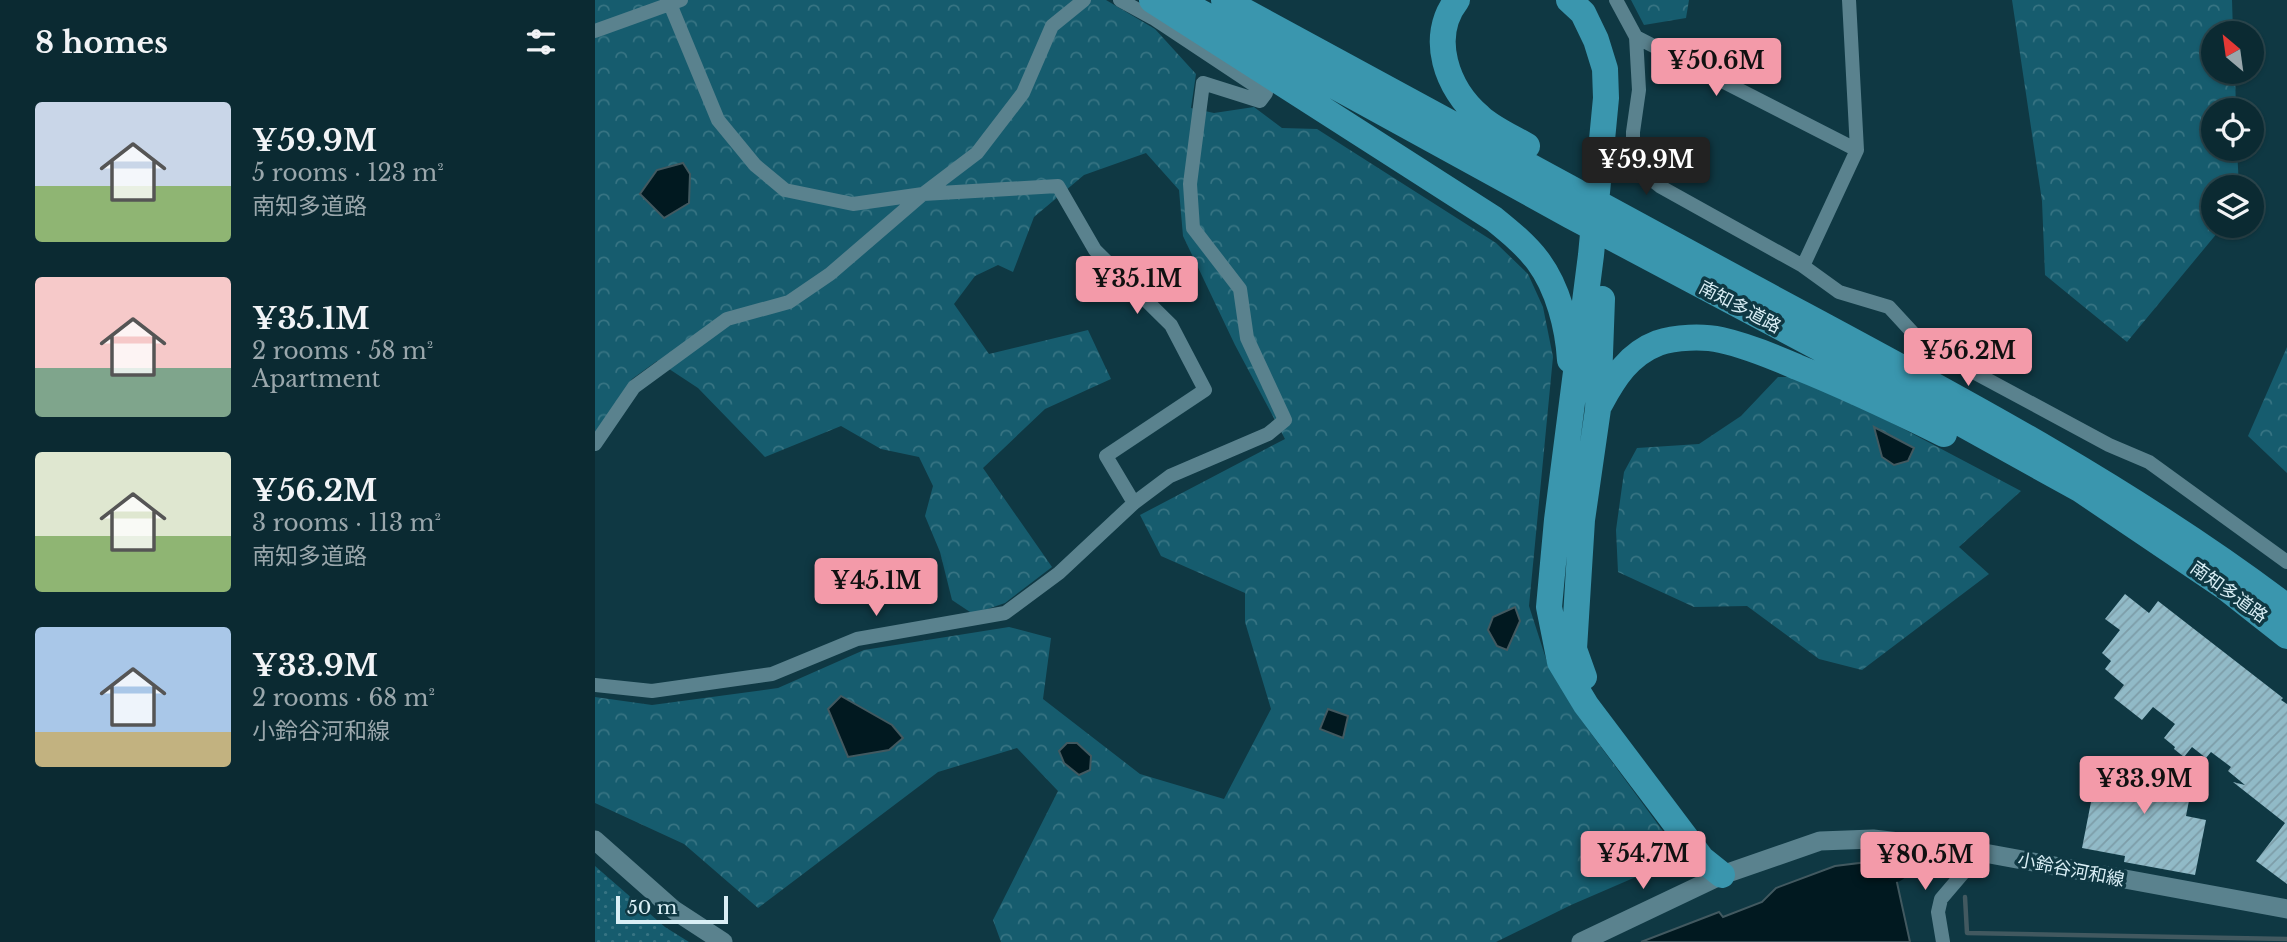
<!DOCTYPE html>
<meta charset="utf-8">
<style>
body{margin:0;font-family:"Libre Baskerville","Noto Sans JP",serif;background:#14323a;color:#f1f3f6;height:100vh;display:flex;flex-direction:column;font-size:26px;white-space:nowrap}
*{box-sizing:border-box;margin:0}
p{font-size:23px;color:#9aa7ac}
.icon{flex:none;width:38px;height:38px;fill:none;stroke:currentColor;stroke-width:2;stroke-linecap:round;stroke-linejoin:round}
.map{position:relative;flex:1;overflow:hidden}
.sheet{display:flex;flex-direction:column;background:#0b2a32;width:595px}
.sheet>*{flex:none}
.needle{width:46px;rotate:331deg}
.tools{position:absolute;left:1606px;top:21px;display:grid;gap:14px}
.tools a{display:grid;place-items:center;width:63px;height:63px;border-radius:50%;background:#0b2a32;box-shadow:0 2px 5px #0004,0 0 0 2px #2b464d;font-size:35px}
.scale{position:absolute;left:21px;bottom:18px;width:112px;box-sizing:border-box;padding-left:7px;border:4px solid #d9eef5;border-top:0;font-size:19px;line-height:24px;white-space:nowrap;color:#d9eef5;-webkit-text-stroke:5px #0f3843;paint-order:stroke}
.price{position:absolute;translate:-50% -60px;padding:0 16px;border-radius:7px;background:#f39aa9;color:#111;font-size:23px;line-height:46px;filter:drop-shadow(0 2px 4px #0008)}
.price::after{content:'';position:absolute;left:50%;top:42px;width:21px;height:16px;margin-left:-10px;background:inherit;clip-path:polygon(0 0,100% 0,50% 100%)}
.price.selected{background:#222;color:#fff}
ul{padding:0;list-style:none}
li{display:flex;align-items:center;gap:21px;height:175px;padding:0 35px}
li span{display:grid;place-items:center;flex:none;width:196px;height:140px;border-radius:7px;color:#555}
li>.icon{margin-inline-start:auto}
span .icon{width:84px;height:84px;fill:#fffc;stroke-width:1}
li b{font-size:30px}
h2{display:flex;justify-content:space-between;align-items:center;height:84px;padding:0 35px;font-size:30px}
main{display:flex;flex:1;min-height:0}
.map>svg:first-child{display:block}
.forest{fill:url(#forest-crowns)}
.park{fill:url(#park-dots)}
.water{fill:#011920;stroke:#425960;stroke-width:2}
.lines{fill:none;stroke-linecap:round;stroke-linejoin:round}
.stream{stroke:#425960;stroke-width:4.5}
.river{stroke:#011920;stroke-width:26}
.building{fill:url(#building-hatch)}
.minor{stroke:#5a828e;stroke-width:14}
.secondary{stroke:#5a828e;stroke-width:19}
.motorway{stroke:#3a96ae;stroke-width:26}
.labels{text-anchor:middle;stroke-width:7;stroke-linejoin:round;paint-order:stroke}
.street-label{font-size:18px;fill:#d9eef5;stroke:#0f3843}
</style>
<main>
<section class="sheet">
<h2>8 homes<svg class="icon" aria-label="filters" viewBox="0 0 24 24"><path d="M4 7h16M4 17h16"/><circle cx="9" cy="7" r="2"/><circle cx="15" cy="17" r="2"/></svg></h2>
<ul>
<li><span style="background:linear-gradient(#c9d6e8 60%,#8fb573 0)"><svg class="icon" aria-label="home" viewBox="0 0 24 24"><path d="M3 11l9-7 9 7M6 9v11h12V9"/></svg></span><div><b>¥59.9M</b><p>5 rooms · 123 m²</p><p>南知多道路</p></div></li>
<li><span style="background:linear-gradient(#f6c9c9 65%,#7fa58c 0)"><svg class="icon" aria-label="home" viewBox="0 0 24 24"><path d="M3 11l9-7 9 7M6 9v11h12V9"/></svg></span><div><b>¥35.1M</b><p>2 rooms · 58 m²</p><p>Apartment</p></div></li>
<li><span style="background:linear-gradient(#dfe7d0 60%,#8fb573 0)"><svg class="icon" aria-label="home" viewBox="0 0 24 24"><path d="M3 11l9-7 9 7M6 9v11h12V9"/></svg></span><div><b>¥56.2M</b><p>3 rooms · 113 m²</p><p>南知多道路</p></div></li>
<li><span style="background:linear-gradient(#a9c7e8 75%,#c2b280 0)"><svg class="icon" aria-label="home" viewBox="0 0 24 24"><path d="M3 11l9-7 9 7M6 9v11h12V9"/></svg></span><div><b>¥33.9M</b><p>2 rooms · 68 m²</p><p>小鈴谷河和線</p></div></li>
</ul>
</section>
<div class="map">
<svg width="1692" height="942" viewBox="0 0 1692 942">
<defs>
<pattern id="forest-crowns" width="20" height="18" patternUnits="userSpaceOnUse" patternTransform="scale(1.75)"><rect width="20" height="18" fill="#165c6e"/><path d="M2 6a3 3 0 1 1 6 0M12 15a3 3 0 1 1 6 0" fill="none" stroke="#377483"/></pattern>
<pattern id="park-dots" width="8" height="8" patternUnits="userSpaceOnUse" patternTransform="scale(1.75)"><rect width="8" height="8" fill="#165c6e"/><path d="M2 2h.1M6 6h.1" fill="none" stroke="#377483" stroke-width="1.8" stroke-linecap="round"/></pattern>
<pattern id="building-hatch" width="6" height="6" patternUnits="userSpaceOnUse" patternTransform="scale(1.75)"><rect width="6" height="6" fill="#91bac7"/><path d="M-1 1l2-2M0 6l6-6M5 7l2-2" fill="none" stroke="#7d9da8"/></pattern>
</defs>
<rect width="100%" height="100%" fill="#0f3843"/>
<path class="forest" d="M0,0H511L560,29L601,74L596,108L619,113L659,107L687,128L722,129L901,243L933,274L948,307L958,357L934,606L953,665L981,713L1073,838L1064,867L976,905L901,942H406L398,920L463,791L422,748L343,772L163,908L89,844L0,803V697L57,705L183,688L269,650L414,627L456,638L448,699L545,774L629,799L676,709L650,622V593L566,556L545,515L690,439L640,345L588,236L584,190L551,153L489,175L439,217L418,272L403,265L380,276L359,304L394,354L493,330L516,379L450,409L388,468L457,567L410,603L378,614L357,600L345,552L330,516L338,486L324,457L286,449L246,426L170,457L103,388L62,361L37,379L0,434Z
M1036,0H1094L1091,18L1049,25Z
M1417,0H1637L1638,33H1619V72H1640L1641,110H1619V149H1642L1644,187H1619V226H1628L1532,342L1450,275L1447,201Z
M1692,347V473L1653,436Z
M1183,377H1210L1426,491L1364,547L1394,574L1267,670L1224,659L1152,606L1099,607L1023,572L1021,530L1029,472L1042,448L1104,444L1146,416Z"/>
<path class="park" d="M0,866L70,927L94,942H0Z"/>
<path class="water" d="M88,163L95,174L94,203L69,218L45,194L62,170Z
M1279,427L1319,448L1313,461L1299,465L1287,457Z
M920,607L925,621L912,650L902,646L893,630L898,617Z
M246,696L297,725L308,738L294,750L253,757L233,709Z
M733,709L753,716L748,738L725,729Z
M472,743H482L496,756L495,770L484,775L469,763L464,751Z
M1281,861L1280,871L1301,878L1315,942H1046L1124,912L1128,917L1167,902L1181,888L1240,866Z"/>
<g class="lines">
<path class="stream" d="M1300,869L1357,875
M1370,897L1372,933L1692,939"/>
<path class="river" d="M1281,866L1300,869"/>
</g>
<path class="building" d="M1530,594L1554,613L1563,601L1688,698L1686,700L1692,704V884L1661,861L1690,823L1638,782L1650,785L1633,771L1636,767L1616,752L1611,758L1597,747L1589,757L1579,749L1580,747L1569,738L1580,724L1558,707L1547,720L1519,698L1529,685L1510,669L1516,661L1507,653L1525,630L1510,619Z
M1505,756L1599,775L1591,816L1611,820L1600,875L1529,862L1530,856L1487,848Z"/>
<g class="lines">
<path class="minor" d="M1021,0L1041,37L1262,150
M1254,0L1262,150L1208,266L1244,292L1294,307L1330,346L1514,445L1554,462L1692,562
M75,4L123,120L160,165L190,190L258,204L328,194L463,186L500,250L576,325L610,390L511,456L539,503
M0,31L86,0
M1041,37L1044,90L1038,132V156L1046,171L1066,187L1208,266
M0,444L39,387L132,319L194,302L235,274L328,194L382,153L428,93L457,26L489,0
M0,685L57,691L177,674L262,639L410,613L464,573L539,503L575,476L673,434L690,420L652,338L645,289L598,228L595,184L608,83L665,101L671,93L558,18L525,0
M1348,942L1343,912L1346,899L1369,872L1373,850"/>
<path class="secondary" d="M0,840L79,910L128,942
M986,942L1127,875L1225,841L1278,839L1373,850L1692,909"/>
<path class="motorway" d="M557,0L899,219C915,232 931,245 943,261C963,288 973,327 975,360
M583,0L976,216L1360,420L1486,490L1631,588L1692,636
M629,0C806,96 982,193 1159,288C1341,386 1527,482 1692,607
M862,0C833,37 852,89 885,117C898,129 917,137 932,146
M974,0L988,13L1001,40L1010,69L1011,98L996,255L962,520L954,607L965,662L991,705L1107,859L1127,875
M1005,404C1019,378 1034,354 1063,343C1080,337 1108,336 1126,340C1153,346 1177,356 1202,367C1252,387 1300,410 1349,434
M989,677L979,649L987,520L1003,409L1007,299"/>
</g>
<g class="labels">
<g class="street-label">
<text transform="translate(1145 307) rotate(28)" y="6">南知多道路</text>
<text transform="translate(1634 592) rotate(36)" y="6">南知多道路</text>
<text transform="translate(1476 870) rotate(11)" y="6">小鈴谷河和線</text>
</g>
</g>
</svg>
<div class="tools">
<a><svg class="needle" viewBox="-14 -14 28 28"><path d="M0-13l5 13h-10z" fill="#e53935"/><path d="M0 13l5-13h-10z" fill="#9aa7ac"/></svg></a>
<a><svg class="icon" aria-label="locate" viewBox="0 0 24 24"><circle cx="12" cy="12" r="6"/><path d="M12 2v4M12 18v4M2 12h4M18 12h4"/></svg></a>
<a><svg class="icon" aria-label="layers" viewBox="0 0 24 24"><path d="M12 4l9 5-9 5-9-5zM3 14l9 5 9-5"/></svg></a>
</div>
<div class="scale">50 m</div>
<b class="price" style="left:1121px;top:98px">¥50.6M</b>
<b class="price selected" style="left:1051px;top:197px">¥59.9M</b>
<b class="price" style="left:542px;top:316px">¥35.1M</b>
<b class="price" style="left:1373px;top:388px">¥56.2M</b>
<b class="price" style="left:281px;top:618px">¥45.1M</b>
<b class="price" style="left:1549px;top:816px">¥33.9M</b>
<b class="price" style="left:1048px;top:891px">¥54.7M</b>
<b class="price" style="left:1330px;top:892px">¥80.5M</b>
</div>
</main>
